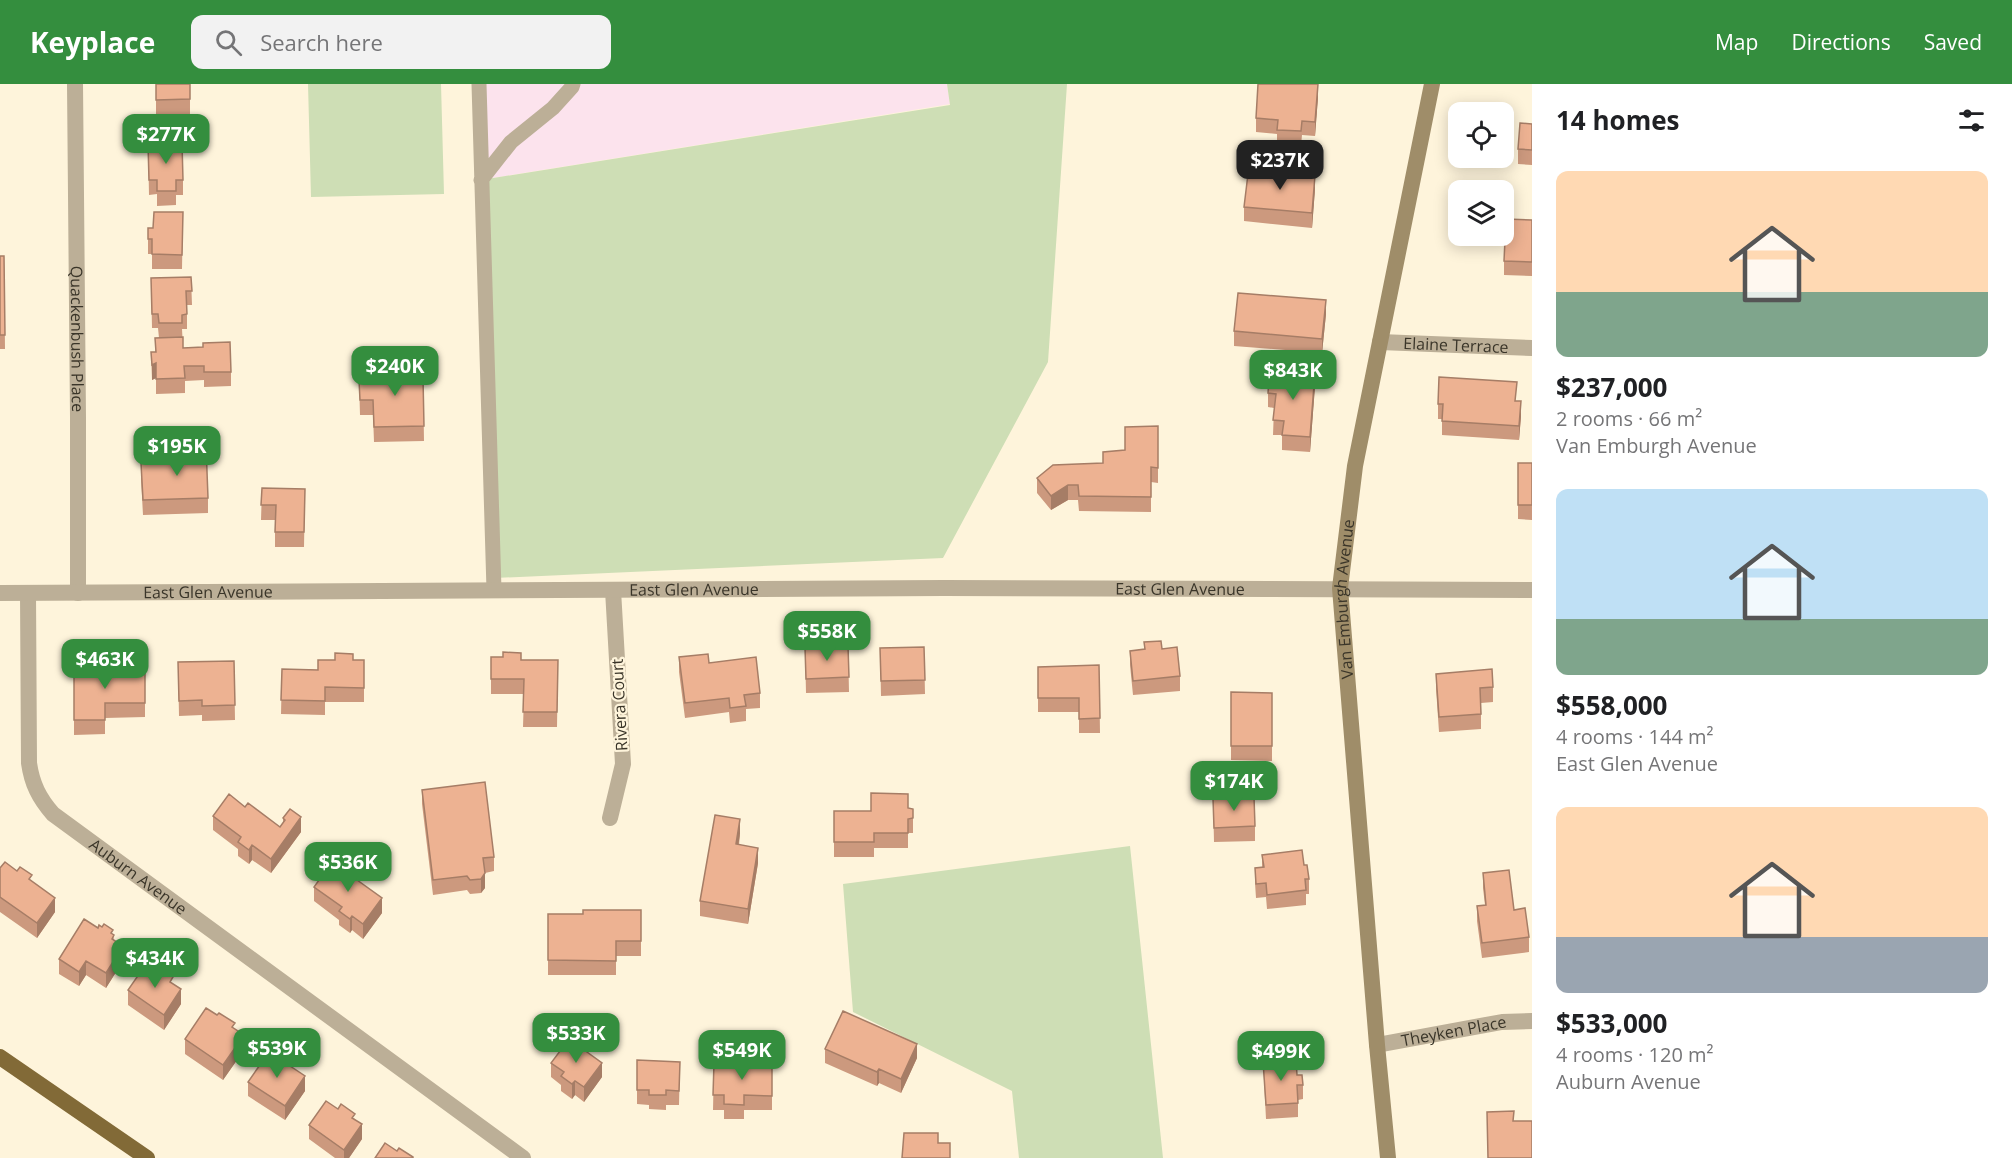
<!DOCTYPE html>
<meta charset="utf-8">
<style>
body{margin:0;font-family:"Open Sans",sans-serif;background:#f2f2f2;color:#202124;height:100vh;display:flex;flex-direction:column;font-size:22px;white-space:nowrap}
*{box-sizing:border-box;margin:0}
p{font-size:20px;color:#757577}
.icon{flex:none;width:33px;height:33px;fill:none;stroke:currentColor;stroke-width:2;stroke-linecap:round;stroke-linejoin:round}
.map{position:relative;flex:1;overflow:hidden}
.panel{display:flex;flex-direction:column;background:#fff;width:480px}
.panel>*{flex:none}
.tools{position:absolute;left:1448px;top:18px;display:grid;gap:12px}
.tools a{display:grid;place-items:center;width:66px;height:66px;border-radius:12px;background:#fff;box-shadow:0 3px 15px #0003;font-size:30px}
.price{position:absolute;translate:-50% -51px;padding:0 14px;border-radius:12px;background:#348e3e;color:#fff;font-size:20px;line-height:39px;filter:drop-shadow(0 2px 3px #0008)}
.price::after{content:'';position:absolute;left:50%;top:36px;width:18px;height:14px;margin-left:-9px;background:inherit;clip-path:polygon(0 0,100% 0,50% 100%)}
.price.current{background:#222;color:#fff}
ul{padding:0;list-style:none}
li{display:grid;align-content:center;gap:12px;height:318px;padding:0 24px}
li span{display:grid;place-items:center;height:186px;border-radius:12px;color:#555}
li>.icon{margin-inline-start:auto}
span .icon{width:108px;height:108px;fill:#fffc;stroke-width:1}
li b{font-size:26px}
h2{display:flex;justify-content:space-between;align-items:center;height:72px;padding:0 24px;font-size:26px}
header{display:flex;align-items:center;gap:36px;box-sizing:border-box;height:84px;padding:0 30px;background:#348e3e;color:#fff}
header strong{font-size:28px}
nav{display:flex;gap:33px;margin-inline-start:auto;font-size:21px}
.search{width:420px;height:54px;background:#f2f2f2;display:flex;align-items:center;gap:15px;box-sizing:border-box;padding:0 21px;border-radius:12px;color:#757577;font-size:22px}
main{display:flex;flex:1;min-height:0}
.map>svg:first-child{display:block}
.education{fill:#fce3ed}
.green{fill:#cedeb5}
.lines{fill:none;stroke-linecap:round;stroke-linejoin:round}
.service{stroke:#bcaf97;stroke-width:15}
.minor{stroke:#bcaf97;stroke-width:16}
.tertiary{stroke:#bcaf97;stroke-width:16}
.secondary{stroke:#9f8d69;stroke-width:16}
.trunk{stroke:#826a37;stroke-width:16}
.wall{fill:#cc997e}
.shaded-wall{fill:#a67d66}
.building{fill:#edb292;stroke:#a67d66;stroke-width:1.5}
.labels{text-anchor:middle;stroke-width:4.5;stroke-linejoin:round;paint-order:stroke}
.street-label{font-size:16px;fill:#3a3529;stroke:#fef4db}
</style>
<header>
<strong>Keyplace</strong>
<div class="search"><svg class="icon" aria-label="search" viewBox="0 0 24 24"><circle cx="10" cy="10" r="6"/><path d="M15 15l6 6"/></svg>Search here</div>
<nav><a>Map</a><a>Directions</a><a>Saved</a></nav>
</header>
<main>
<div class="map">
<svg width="1532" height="1074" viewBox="0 0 1532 1074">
<rect width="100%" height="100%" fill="#fef4db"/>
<path class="education" d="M479,0H947L950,20L481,96Z"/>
<path class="green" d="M308,0H441L444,110L311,113Z
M947,0H1067L1048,278L943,474L495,494L481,96L950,21Z
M1130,762L1163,1074H1019L1012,1007L853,928L843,800Z"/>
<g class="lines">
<path class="service" d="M479,0L494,506
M481,96L511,58L553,24L572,3L573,0"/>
<g class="minor">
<path id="s1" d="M75,0L78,333V509"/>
<path id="s2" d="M1380,258L1532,264"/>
<path id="s3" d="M28,509L29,679C32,700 39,714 53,730L523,1074"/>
<path d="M610,734L623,680L613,506"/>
<path id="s4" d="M1377,961L1502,938L1532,937"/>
</g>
<path class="tertiary" id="s5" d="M0,509L944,504L1532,506"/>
<path class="secondary" id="s6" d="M1388,1074L1377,961L1340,504L1355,382L1432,0"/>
<path class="trunk" d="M0,973L147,1074"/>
</g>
<path class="wall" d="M156,0H190V30L156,31Z
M1318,13L1315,52L1302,51L1301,62L1277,60V50L1256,48V34Z
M1532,40V81L1518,80V65Z
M148,60L183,96V111H176V121L157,122V110L149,111Z
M1254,90L1315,105L1312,144L1244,137V123Z
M183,128L182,185H152V170H148V144H153Z
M1532,136V192L1504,191V177Z
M0,172H4L5,265H0Z
M191,193L192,221H187V245H182L183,264L231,288V302L204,303V296L185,297V309L156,310V294L152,296L151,268H155L159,254L158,244H152L151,194Z
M1326,230L1322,269L1234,262V247Z
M423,294L424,357L374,358L373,331H360L359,296Z
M1315,302L1310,368L1282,366V351H1273L1274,324L1268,323V309Z
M1516,317L1521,332L1519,356L1442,351V335H1438V320Z
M1158,342V399L1151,398V428L1079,427L1078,416H1068L1051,426L1037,409V394L1103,379V368L1125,366Z
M1518,379H1532V436L1518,435Z
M141,394L208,414V429L143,431Z
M262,404L305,405L304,463H275V436H261Z
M1144,558L1162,565L1180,592V607L1133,611L1130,581V567L1144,565Z
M848,562L849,608L806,609L805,564Z
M924,563L925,610L881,612L880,564Z
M491,573H503L521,576H558L557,643H523L524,610H491Z
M679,573L709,579L760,609V624L746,625V637L730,639L729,628L685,634L679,588Z
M353,576H364V618H325V631L281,630L282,585L318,586Z
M234,577L235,636L202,637V631L179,632L178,578Z
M1099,581L1100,649H1079V628H1038V583Z
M106,585L119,590L145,589V633L105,634V650L74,651V587Z
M1436,590L1493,603V618L1481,619V645L1439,648L1436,604Z
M1231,608L1272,609V677L1231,676Z
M422,706L494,773V787L485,789V804L481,809L470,810L467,806L433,811L422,720Z
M1213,715L1255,742V757L1214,758Z
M245,723L280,743L283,739V734L301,748L271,789L252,776L249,780L238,772V765L213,746V732Z
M908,724L913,725V749H908V764H874V773H834V727H871Z
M740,750L739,761L758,779L748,840L700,832V817Z
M1262,771L1304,781L1309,795V810H1306V821L1267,825L1266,813L1256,814L1255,799V784L1262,783Z
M0,784L32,797L55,828L37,854L0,828Z
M1483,789L1514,826L1529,853V868L1482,874L1477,837V822L1485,821L1483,804Z
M314,803L382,829L363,855L352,846L350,849L339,841V836L314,817Z
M641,826V872H616V891H548V830H583Z
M98,844L113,851L114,856L123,877L106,904L86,891L79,902L59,890V875Z
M173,900L181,920L164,946L128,921V906Z
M235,945L244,966L223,996L185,970V955Z
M825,965L917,974L901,1009L879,999L877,1002L825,979Z
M637,976L680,978L679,1021H666V1026L649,1025V1021L637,1020Z
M1263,977L1303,1001V1015L1298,1016V1033L1266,1035Z
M551,979L602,993L584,1018L575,1011L572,1015L561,1007V1001L551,993Z
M714,979H772V1026H744V1035H724V1026H713Z
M248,998L305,1007L285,1036L248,1012Z
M338,1025L355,1035L362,1055L349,1074H335L309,1055V1041Z"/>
<path class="shaded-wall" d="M1318,0V13L1315,52V38Z
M1315,91V105L1312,144V129Z
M1326,216V230L1322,269V255Z
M156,279V294L152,296V281Z
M1315,288V302L1310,368V353Z
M1521,317V332L1519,356V342Z
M1068,401V416L1051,426V412Z
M301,733V748L271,789V775Z
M740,735V750L736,775V760Z
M252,761V776L249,780V766Z
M758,764V779L748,840V825Z
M485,789V804L481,809V795Z
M55,814V828L37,854V839Z
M382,814V829L363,855V840Z
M352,832V846L350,849V835Z
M123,862V877L106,904V889Z
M86,877V891L79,902V888Z
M181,905V920L164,946V931Z
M244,951V966L223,996V981Z
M917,960V974L901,1009V995Z
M602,979V993L584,1018V1003Z
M879,985V999L877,1002V988Z
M305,992V1007L285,1036V1022Z
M575,997V1011L572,1015V1000Z
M362,1040V1055L349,1074H344V1066Z"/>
<path class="building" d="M156,0H190V15L156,16Z
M1258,0H1318L1315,38L1302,37L1301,47L1277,46L1278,36L1256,34Z
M1520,39L1532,40V66L1518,65Z
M182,59L183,96H176V107H157V96H149L148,60Z
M1254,85L1315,91L1312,129L1244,123L1248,90H1254Z
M154,128H183L182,171L152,170V155H148V144H153Z
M1506,135L1532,136V178L1504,177Z
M0,172H4L5,251H0Z
M191,193L192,207H186L187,230L182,231V239H159L158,230H152L151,194Z
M1238,209L1326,216L1322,255L1234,247Z
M183,253V264L203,263V259L230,258L231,288H204V282H184L185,294L156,295V279L152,281L151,268H156L155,254Z
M378,281H407V294H423L424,342L374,343L373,316H360L359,296L378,295Z
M1275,285L1315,288L1310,353L1282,351L1284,337L1273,336L1276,310L1268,309L1269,294L1274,295Z
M1439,293L1517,298L1515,317H1521L1519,342L1442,337L1443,320H1438Z
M1158,342V384L1151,383V413L1079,412L1078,401H1068L1051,412L1037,394L1053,381L1103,379V368L1125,366V343Z
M206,361L208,414L143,416L141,379L183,378L182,362Z
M1518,379H1532V421H1518Z
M262,404L305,405L304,448H275L276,421H261Z
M1161,557L1162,565L1177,563L1180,592L1133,597L1130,567L1145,565L1144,558Z
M848,562L849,593L806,595L805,564Z
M924,563L925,596L881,597L880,564Z
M503,568L521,569V576H558L557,628H523L524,595H491V573H503Z
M335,569L353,570V576H364V604L325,603V617L281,616L282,585L318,586V576H335Z
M708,570L709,579L756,573L760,609L744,611L746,622L730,624L729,614L685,619L679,573Z
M89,574H106V585H119V590L145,589V619H105V636H74V587H89Z
M234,577L235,621L202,622V616L179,617L178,578Z
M1099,581L1100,634L1079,635V614H1038V583Z
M1492,585L1493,603L1480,604L1481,630L1439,633L1436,590Z
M1231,608L1272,609V662H1231Z
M485,698L494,773L483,774L485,789L481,795L470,796L467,792L433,796L422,706Z
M871,709L908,710V724L913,725V734L908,735V749H874V758H834V727H871Z
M229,710L245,723L248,719L280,743L285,736L283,734L290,725L301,733L271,775L252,761L249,766L238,758L241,753L213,732Z
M1254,713L1255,742L1214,744L1213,715Z
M715,731L740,735L736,760L758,764L748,825L700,817Z
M1302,766L1304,781H1307L1309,795H1305L1306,806L1267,811L1266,799L1256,800L1255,784L1264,783L1262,771Z
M5,778L17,787L20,783L32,791L29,795L55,814L37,839L0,813V784Z
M332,778L382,814L363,840L352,832L350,835L339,827L342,823L314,803Z
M1509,786L1514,826L1525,824L1529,853L1482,859L1477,822L1486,821L1483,789Z
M583,826H641V857H616V877L548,876V830H583Z
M84,835L98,844L99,841L102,843L104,840L113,846L111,849L114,851L112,855L123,862L106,889L86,877L79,888L59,875Z
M146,880L157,887L159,883L173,893L170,898L181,905L164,931L128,906Z
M206,924L217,931L219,929L235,939L232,943L244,951L223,981L185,955Z
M843,927L917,960L901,995L879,985L877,988L825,965Z
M569,955L602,979L584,1003L575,997L572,1000L561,992L564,988L551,979Z
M269,968L305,992L285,1022L248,998Z
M1296,975L1297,991H1302L1303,1001H1297L1298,1019L1266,1021L1263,977Z
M637,976L680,978L679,1007L666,1006V1011H649V1006H637Z
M714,979H772V1012L744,1011V1021L724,1020V1011H713Z
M326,1017L338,1025L341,1020L355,1030L352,1034L362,1040L344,1066L309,1041Z
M1514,1027L1513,1037H1532V1074H1488L1487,1028Z
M904,1049H938V1059H950V1074H902Z
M385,1059L397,1067L399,1064L413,1073V1074H375Z"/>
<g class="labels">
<g class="street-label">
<text dy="6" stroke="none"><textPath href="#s1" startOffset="255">Quackenbush Place</textPath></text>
<text dy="6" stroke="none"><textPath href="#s2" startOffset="76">Elaine Terrace</textPath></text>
<text dy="6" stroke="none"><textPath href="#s5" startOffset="1180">East Glen Avenue</textPath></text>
<text dy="6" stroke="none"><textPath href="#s5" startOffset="694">East Glen Avenue</textPath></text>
<text dy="6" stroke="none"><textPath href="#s5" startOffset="208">East Glen Avenue</textPath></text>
<text dy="6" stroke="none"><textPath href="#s6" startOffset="561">Van Emburgh Avenue</textPath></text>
<text transform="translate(619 621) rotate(-93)" y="6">Rivera Court</text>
<text dy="6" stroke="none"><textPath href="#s3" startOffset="333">Auburn Avenue</textPath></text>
<text dy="6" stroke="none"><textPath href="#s4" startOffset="78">Theyken Place</textPath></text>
</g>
</g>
</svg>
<div class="tools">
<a><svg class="icon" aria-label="locate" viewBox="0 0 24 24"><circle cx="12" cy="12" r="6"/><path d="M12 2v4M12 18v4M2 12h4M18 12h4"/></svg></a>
<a><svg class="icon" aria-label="layers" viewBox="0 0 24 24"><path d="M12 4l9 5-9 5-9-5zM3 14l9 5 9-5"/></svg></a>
</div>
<b class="price" style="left:166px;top:81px">$277K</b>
<b class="price current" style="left:1280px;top:107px">$237K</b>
<b class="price" style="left:395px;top:313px">$240K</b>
<b class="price" style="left:1293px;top:317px">$843K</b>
<b class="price" style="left:177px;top:393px">$195K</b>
<b class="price" style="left:827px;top:578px">$558K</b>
<b class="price" style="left:105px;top:606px">$463K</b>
<b class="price" style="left:1234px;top:728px">$174K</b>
<b class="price" style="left:348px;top:809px">$536K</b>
<b class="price" style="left:155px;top:905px">$434K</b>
<b class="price" style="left:576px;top:980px">$533K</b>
<b class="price" style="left:277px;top:995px">$539K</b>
<b class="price" style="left:742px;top:997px">$549K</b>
<b class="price" style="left:1281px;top:998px">$499K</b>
</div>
<section class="panel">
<h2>14 homes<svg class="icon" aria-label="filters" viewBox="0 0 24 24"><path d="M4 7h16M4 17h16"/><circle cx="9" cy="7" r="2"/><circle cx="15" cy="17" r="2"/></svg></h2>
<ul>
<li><span style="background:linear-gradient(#ffd9b3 65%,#7fa58c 0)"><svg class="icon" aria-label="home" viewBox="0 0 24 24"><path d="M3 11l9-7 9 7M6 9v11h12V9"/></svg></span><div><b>$237,000</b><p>2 rooms · 66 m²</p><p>Van Emburgh Avenue</p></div></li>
<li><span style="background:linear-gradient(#bfe0f5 70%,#7fa58c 0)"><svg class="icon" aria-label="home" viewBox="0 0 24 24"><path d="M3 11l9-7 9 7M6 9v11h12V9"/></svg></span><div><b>$558,000</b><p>4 rooms · 144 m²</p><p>East Glen Avenue</p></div></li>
<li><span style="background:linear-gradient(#ffd9b3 70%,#9aa5b1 0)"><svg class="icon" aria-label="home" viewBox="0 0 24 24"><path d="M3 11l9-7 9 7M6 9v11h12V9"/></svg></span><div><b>$533,000</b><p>4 rooms · 120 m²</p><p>Auburn Avenue</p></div></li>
</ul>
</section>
</main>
